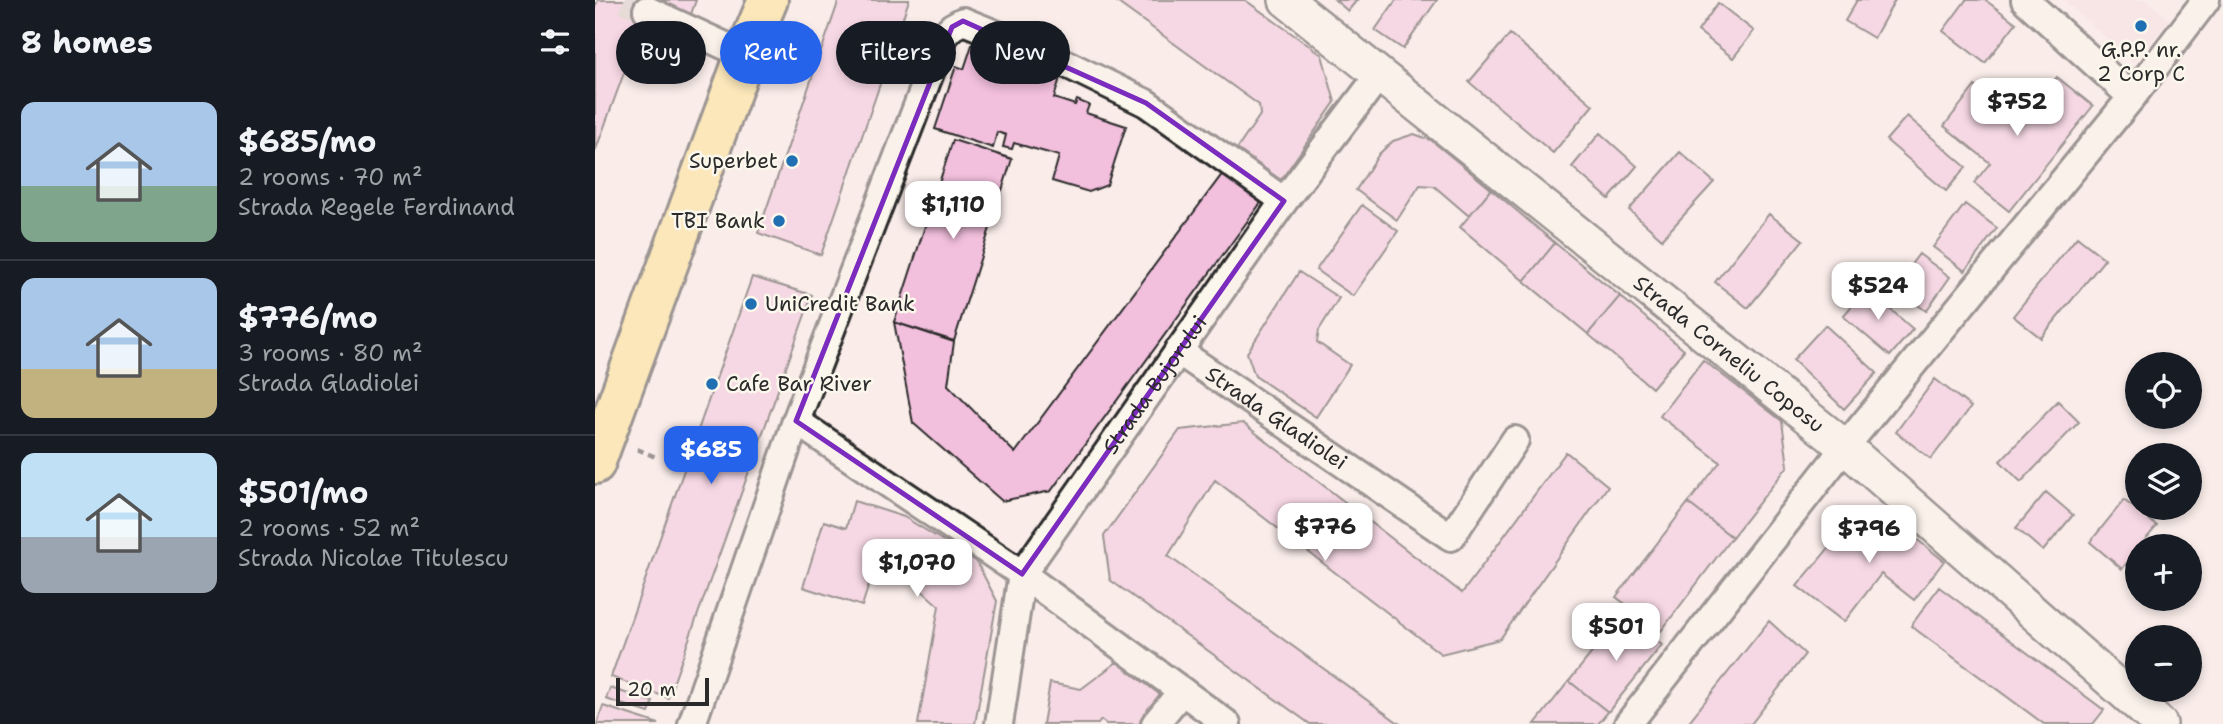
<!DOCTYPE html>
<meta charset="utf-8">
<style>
body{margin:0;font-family:"Shantell Sans",sans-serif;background:#20242c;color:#f1f3f6;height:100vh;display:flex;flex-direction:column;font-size:26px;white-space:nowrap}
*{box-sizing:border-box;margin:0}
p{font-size:23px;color:#9ea1a6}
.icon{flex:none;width:38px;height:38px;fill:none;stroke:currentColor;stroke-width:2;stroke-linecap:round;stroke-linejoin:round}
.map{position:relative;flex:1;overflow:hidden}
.drawer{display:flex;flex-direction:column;background:#171b24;width:595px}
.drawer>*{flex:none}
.guide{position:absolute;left:21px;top:21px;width:665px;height:63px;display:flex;gap:14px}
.buttons{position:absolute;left:1530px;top:352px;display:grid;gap:14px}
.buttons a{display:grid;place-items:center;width:77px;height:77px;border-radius:50%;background:#171b24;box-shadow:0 4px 10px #0003;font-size:35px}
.scale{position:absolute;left:21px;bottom:18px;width:93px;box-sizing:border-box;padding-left:7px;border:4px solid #2b2b2b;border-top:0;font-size:19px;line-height:24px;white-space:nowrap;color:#2b2b2b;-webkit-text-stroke:5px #fbf7ec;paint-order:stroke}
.price{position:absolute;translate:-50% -60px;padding:0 16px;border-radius:14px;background:#fff;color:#222;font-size:23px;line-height:46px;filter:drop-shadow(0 2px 4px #0008)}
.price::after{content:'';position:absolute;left:50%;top:42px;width:21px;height:16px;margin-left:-10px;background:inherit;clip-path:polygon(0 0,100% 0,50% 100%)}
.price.active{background:#2563eb;color:#fff}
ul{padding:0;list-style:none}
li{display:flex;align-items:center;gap:21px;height:175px;padding:0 21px}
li+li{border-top:2px solid #363941}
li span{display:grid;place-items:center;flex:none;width:196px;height:140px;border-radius:14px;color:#555}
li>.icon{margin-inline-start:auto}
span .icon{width:84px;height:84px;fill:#fffc;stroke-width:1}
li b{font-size:30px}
h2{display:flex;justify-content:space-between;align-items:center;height:84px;padding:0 21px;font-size:30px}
.pill{padding:0 24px;border-radius:32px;background:#171b24;box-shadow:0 4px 10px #0003;font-size:24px;line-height:63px}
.pill.active{background:#2563eb;color:#fff}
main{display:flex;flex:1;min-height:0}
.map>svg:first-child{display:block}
.built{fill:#f7dee5}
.building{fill:#f2bfdd;stroke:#2b2b2b;stroke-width:2}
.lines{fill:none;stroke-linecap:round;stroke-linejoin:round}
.minor-tunnel{stroke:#d0c5c3;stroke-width:26;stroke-dasharray:26 13;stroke-linecap:butt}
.minor-casing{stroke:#2b2b2b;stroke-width:32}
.tertiary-casing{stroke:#2b2b2b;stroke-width:38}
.primary-casing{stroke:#2b2b2b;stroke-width:44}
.path{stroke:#2b2b2b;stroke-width:4.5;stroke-dasharray:7 5;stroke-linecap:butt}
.minor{stroke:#fbf7ec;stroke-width:26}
.tertiary{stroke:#fbf7ec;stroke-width:33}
.primary{stroke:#fce080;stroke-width:38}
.marked{fill:none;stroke:#7b2cbf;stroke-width:5;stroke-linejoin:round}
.poi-dot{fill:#1f6fb2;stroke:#fbf7ec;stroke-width:2.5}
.labels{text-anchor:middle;stroke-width:5;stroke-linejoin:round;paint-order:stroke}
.poi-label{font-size:21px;fill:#2b2b2b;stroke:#fbf7ec;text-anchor:end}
.street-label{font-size:21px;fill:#2b2b2b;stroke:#fbf7ec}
</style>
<main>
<section class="drawer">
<h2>8 homes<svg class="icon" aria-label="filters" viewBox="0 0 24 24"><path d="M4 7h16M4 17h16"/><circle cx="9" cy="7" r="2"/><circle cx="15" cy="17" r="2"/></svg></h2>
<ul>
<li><span style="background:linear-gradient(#a9c7e8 60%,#7fa58c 0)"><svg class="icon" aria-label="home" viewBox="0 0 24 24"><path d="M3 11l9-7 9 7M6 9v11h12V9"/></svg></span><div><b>$685/mo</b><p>2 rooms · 70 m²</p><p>Strada Regele Ferdinand</p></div></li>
<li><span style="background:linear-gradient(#a9c7e8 65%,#c2b280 0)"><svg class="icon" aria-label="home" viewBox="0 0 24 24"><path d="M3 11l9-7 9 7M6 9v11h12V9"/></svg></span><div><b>$776/mo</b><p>3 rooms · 80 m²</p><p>Strada Gladiolei</p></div></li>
<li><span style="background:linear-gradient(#bfe0f5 60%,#9aa5b1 0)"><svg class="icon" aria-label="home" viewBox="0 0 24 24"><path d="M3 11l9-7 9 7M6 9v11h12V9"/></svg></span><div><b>$501/mo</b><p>2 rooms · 52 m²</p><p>Strada Nicolae Titulescu</p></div></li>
</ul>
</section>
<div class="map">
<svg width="1628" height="724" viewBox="0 0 1628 724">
<rect width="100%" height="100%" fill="#f9ece9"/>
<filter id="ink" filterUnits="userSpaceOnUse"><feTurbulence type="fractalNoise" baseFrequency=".0143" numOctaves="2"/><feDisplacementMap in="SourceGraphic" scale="14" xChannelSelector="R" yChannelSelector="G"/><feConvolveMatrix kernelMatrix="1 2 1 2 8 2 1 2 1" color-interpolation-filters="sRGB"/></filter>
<g filter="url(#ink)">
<path class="built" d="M1468,0H1552L1575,20L1538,62Z"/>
<path class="building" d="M3,0H29L52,10L0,152V7Z
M49,0H101L94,20Z
M244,0H314L226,255L163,233Z
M519,0H650L727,55L740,102L686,180L642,149L665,115L664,105Z
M740,0H762L753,11Z
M801,0H842L808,49L780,30Z
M1262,0H1300L1279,38L1250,21Z
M1371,0H1390L1421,23L1390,63L1348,31Z
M1123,3L1159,31L1138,58L1103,31Z
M915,34L998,105L958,153L874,82Z
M378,42L467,71L459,98L480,105L482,100L494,105L491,113L531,126L512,185L494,192L457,181L464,156L419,143L417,149L408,147L411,135L402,132L398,148L340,129L361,66L369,69Z
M1462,77L1498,106L1414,211L1379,183L1395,163L1349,126L1380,86L1425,123Z
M1312,116L1371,167L1351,191L1291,140Z
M1005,133L1042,166L1014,199L977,167Z
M819,134L836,140L896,189L874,216L839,186L825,185L802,220L761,190L784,154L798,141Z
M358,140L417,159L359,341L299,322Z
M1085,152L1119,182L1067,239L1034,210Z
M631,169L670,197L456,491L407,501L318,423L299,322L359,342L353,385L420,453Z
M896,189L960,243L929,281L865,227Z
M1370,204L1402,228L1370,271L1338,247Z
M767,205L803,231L758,296L721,270Z
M1174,214L1208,240L1153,308L1120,282Z
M1482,237L1510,259L1446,338L1418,316Z
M960,243L1025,296L993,334L929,281Z
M1324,254L1355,277L1331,311L1299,287Z
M704,272L744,298L724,330L722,342L755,365L721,417L660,376L652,353Z
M157,277L217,295L73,698L16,677Z
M1272,289L1318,329L1295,356L1248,316Z
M1025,296L1089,350L1057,388L993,334Z
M1230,325L1282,373L1249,409L1198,360Z
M1108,360L1187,421L1193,466L1137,537L1093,503L1125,462L1065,416Z
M1340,379L1376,407L1336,459L1301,432Z
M1463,401L1484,422L1426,482L1405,461Z
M648,423L867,593L971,452L1013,486L905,639L846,654L620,480L573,556L805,724H715L515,580L509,536L585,430Z
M1451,492L1478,515L1448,551L1421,528Z
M1529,500L1562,526L1545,546H1542V550L1527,569L1495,542Z
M259,501L309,517L381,561L402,601L380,724H323L344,606L303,569H279L267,606L208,587L229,521L251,528Z
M1093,503L1137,537L1066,631L1021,597Z
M1294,517L1349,561L1319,600L1286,574L1249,622L1202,586L1253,525L1274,518Z
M1344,587L1509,710L1498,724H1449L1316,626Z
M1028,614L1067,645L1013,712L974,681Z
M1174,621L1210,654L1156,724H1092Z
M1594,657L1609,668L1594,688Z
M522,662L572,700L553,724H511L506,720L503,724H448L455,683L486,689Z
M974,681L1013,712L1003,724H940Z
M15,688L58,702L54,713L11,699Z
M8,706L64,724H2Z"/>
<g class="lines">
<path class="minor-tunnel" d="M29,0L52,10"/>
<defs>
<g id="minor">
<path d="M1430,0L1537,97"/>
<path d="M52,10L150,55"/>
<path id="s1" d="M583,351L856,537L920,440"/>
<path d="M201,421L427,574L632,724"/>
<path d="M97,724L201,421L350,34L357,27L368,21L453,55L551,103L689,201"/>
<path id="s2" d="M404,724L427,574L689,201L784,75"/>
<path d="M560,724L587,691"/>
<path d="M1033,724L1250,447L1537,97L1611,0"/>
</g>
<g id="tertiary">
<path id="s3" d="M691,0L1250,447L1565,724"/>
</g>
<path id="primary" d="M0,464L150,55L173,0"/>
</defs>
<use href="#minor" class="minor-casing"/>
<use href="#tertiary" class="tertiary-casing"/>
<use href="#primary" class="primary-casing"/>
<path class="path" d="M42,449L63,458"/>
<use href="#minor" class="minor"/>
<use href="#tertiary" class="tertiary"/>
<use href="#primary" class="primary"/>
</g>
</g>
<path d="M0 0H1628V724H0ZM368,21L551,103L689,201L427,574L201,421L357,27Z" fill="#f9ece9" fill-opacity=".55" fill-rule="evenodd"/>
<path class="marked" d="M368,21L551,103L689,201L427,574L201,421L357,27Z"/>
<g class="poi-dot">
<circle cx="1546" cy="26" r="7"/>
<circle cx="197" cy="161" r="7"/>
<circle cx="184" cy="221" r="7"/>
<circle cx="156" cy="304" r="7"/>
<circle cx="117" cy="384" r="7"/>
</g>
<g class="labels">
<g class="poi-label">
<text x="1546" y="57" text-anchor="middle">G.P.P. nr.<tspan x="1546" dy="24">2 Corp C</tspan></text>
<text x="183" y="168">Superbet</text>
<text x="170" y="228">TBI Bank</text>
<text x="170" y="311" text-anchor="start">UniCredit Bank</text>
<text x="131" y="391" text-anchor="start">Cafe Bar River</text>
</g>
<g class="street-label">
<text dy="7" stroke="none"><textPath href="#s3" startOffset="567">Strada Corneliu Coposu</textPath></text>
<text dy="7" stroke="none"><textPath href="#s2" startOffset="383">Strada Bujorului</textPath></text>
<text dy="7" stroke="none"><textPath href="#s1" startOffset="119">Strada Gladiolei</textPath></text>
</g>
</g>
</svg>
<div class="buttons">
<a><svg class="icon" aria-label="locate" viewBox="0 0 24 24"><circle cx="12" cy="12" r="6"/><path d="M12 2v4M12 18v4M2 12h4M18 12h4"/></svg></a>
<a><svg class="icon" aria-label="layers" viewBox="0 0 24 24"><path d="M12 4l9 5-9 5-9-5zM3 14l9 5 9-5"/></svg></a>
<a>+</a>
<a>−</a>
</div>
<div class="scale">20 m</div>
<b class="price" style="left:1422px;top:138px">$752</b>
<b class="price" style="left:358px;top:241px">$1,110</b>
<b class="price" style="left:1283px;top:322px">$524</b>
<b class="price active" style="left:116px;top:486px">$685</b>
<b class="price" style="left:730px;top:563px">$776</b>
<b class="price" style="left:1274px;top:565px">$796</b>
<b class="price" style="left:322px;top:599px">$1,070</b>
<b class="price" style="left:1021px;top:663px">$501</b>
<div class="guide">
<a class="pill">Buy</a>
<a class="pill active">Rent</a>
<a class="pill">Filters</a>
<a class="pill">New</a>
</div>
</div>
</main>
